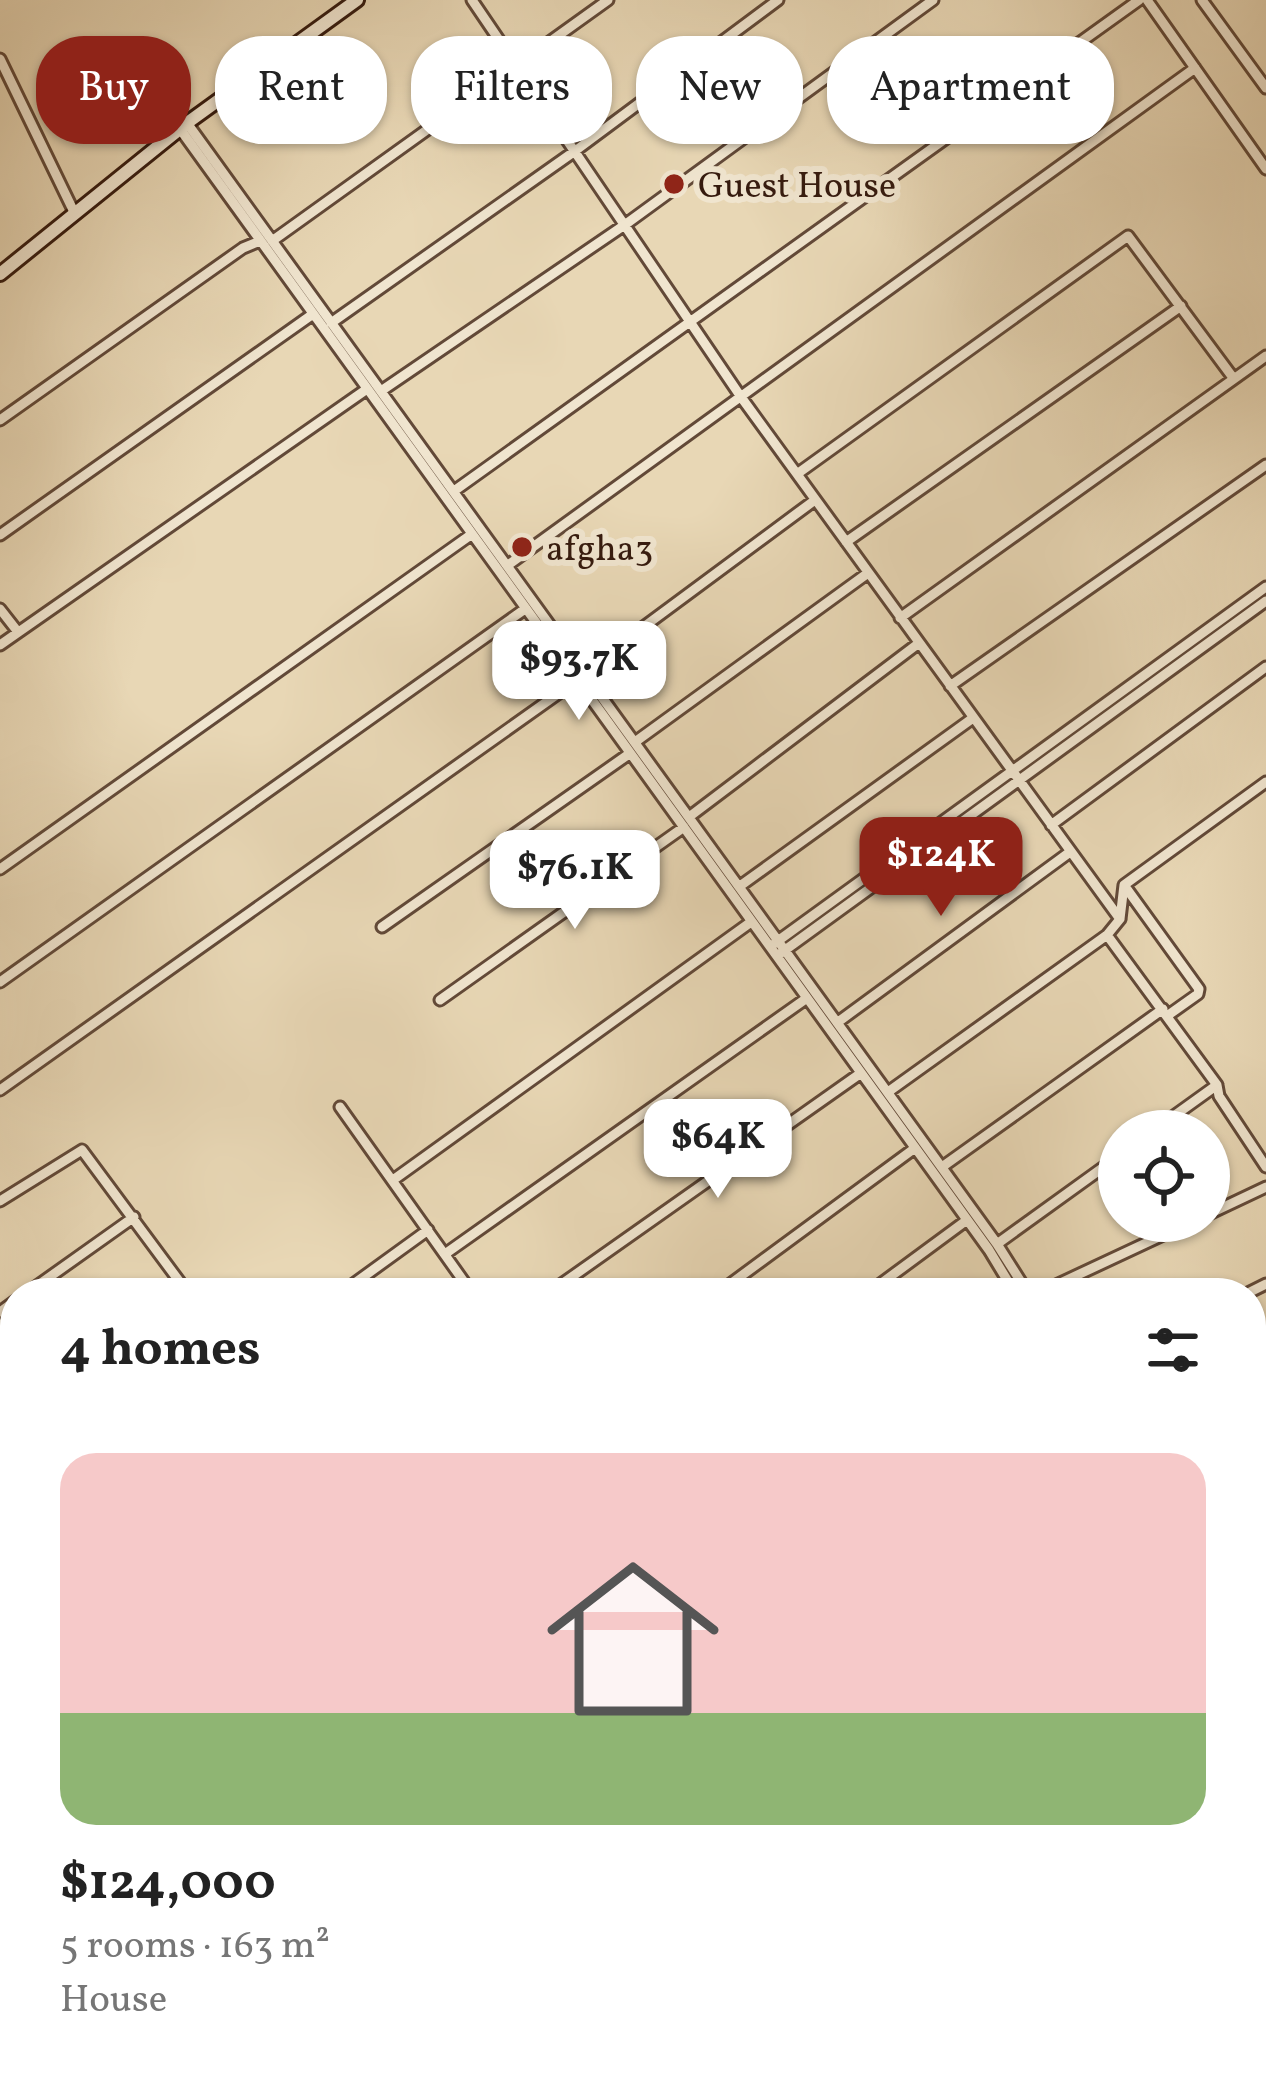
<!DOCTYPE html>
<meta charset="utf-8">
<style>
body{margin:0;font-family:Vollkorn,serif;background:#f2f2f2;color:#222;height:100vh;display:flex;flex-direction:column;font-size:45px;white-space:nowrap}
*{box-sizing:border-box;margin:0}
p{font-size:39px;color:#767676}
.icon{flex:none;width:66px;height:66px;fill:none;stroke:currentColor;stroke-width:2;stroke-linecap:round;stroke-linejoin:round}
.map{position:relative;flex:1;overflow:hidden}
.panel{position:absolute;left:0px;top:1278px;width:1266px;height:807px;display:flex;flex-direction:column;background:#fff;border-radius:48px 48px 0 0;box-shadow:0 3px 9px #0004}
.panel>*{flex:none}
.hud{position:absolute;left:36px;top:36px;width:1194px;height:108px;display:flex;gap:24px}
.buttons{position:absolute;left:1098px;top:1110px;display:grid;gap:24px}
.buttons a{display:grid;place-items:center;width:132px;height:132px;border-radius:50%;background:#fff;box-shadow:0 3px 9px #0004;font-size:60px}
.price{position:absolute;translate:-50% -102px;padding:0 27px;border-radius:24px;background:#fff;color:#222;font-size:39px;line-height:78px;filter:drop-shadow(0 3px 6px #0008)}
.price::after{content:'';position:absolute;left:50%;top:72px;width:36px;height:27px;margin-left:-18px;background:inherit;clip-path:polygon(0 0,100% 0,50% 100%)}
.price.current{background:#8f2418;color:#fff}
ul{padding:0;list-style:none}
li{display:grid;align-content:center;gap:24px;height:636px;padding:0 60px}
li span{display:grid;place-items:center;height:372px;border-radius:36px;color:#555}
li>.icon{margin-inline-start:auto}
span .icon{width:216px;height:216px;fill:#fffc;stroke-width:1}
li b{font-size:51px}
h2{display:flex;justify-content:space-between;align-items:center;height:144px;padding:0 60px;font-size:51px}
.chip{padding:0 42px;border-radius:48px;background:#fff;box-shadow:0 3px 9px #0004;font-size:42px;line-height:108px}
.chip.current{background:#8f2418;color:#fff}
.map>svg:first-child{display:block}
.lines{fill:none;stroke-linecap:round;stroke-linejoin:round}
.minor-casing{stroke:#624938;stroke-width:15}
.secondary-casing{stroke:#351a0e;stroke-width:18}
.minor{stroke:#f0e5cf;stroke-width:9}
.secondary{stroke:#f0e5cf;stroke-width:12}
.poi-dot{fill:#8f2418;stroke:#f0e5cf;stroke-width:4.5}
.labels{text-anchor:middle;stroke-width:12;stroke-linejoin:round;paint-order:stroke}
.poi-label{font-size:36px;fill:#351a0e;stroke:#f0e5cf;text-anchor:start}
</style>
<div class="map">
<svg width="1266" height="2083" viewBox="0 0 1266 2083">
<rect width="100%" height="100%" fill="#e8d7b5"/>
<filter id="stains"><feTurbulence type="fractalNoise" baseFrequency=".00167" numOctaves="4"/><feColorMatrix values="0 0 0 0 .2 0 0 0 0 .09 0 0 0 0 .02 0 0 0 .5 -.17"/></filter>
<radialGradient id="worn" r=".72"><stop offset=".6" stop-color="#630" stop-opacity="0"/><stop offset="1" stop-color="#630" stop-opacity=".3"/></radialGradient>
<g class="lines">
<defs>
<path id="minor" d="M472,0L741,397L1120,919L1107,935L1217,1085L1219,1096L1266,1167
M1147,0L1266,169
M1202,0L1266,88
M0,59L75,214
M187,123L997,1244L1028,1293
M180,129L989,1250L1015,1293
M272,241L608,0
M331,323L575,151L778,0
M381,391L626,224L933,0
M0,420L243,248L260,241
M797,474L1128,236L1234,379
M454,491L1139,0
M0,535L313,314
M846,542L1181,306
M508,565L1195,68
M0,609L18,632
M900,618L1266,356
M0,645L367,389
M584,671L815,500
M950,686L1266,465
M635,742L868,573
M689,817L919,643
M1051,825L1266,667
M0,869L472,534
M1124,885L1199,989L1198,994L1167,1016
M740,886L973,718
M1120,919L1124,885L1266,782
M382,927L629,754
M775,943L1266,587
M781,953L1266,601
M0,982L525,609
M440,1000L684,827
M838,1022L1070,852
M0,1090L576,681
M888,1092L1107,935
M340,1107L472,1293
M1153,1131L1217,1085
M942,1167L1163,1009
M393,1180L751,922
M0,1201L82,1150L188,1293
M1209,1214L1266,1187
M997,1244L1119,1156
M445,1254L807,998
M27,1293L134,1217
M341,1293L428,1230
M549,1293L861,1073
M718,1293L915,1148
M868,1293L967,1220
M1039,1293L1193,1221
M1248,1293L1266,1284
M0,1312L15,1301
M0,1340L15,1360
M1251,1392L1266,1384
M1251,1475L1266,1467
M0,1489L15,1485
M1251,1497L1266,1490
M1251,1590L1266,1582
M0,1651L15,1649
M1251,1697L1266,1689
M1251,1708L1266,1738
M1251,1797L1266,1789
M0,1883L15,1878
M1251,1899L1266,1891
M469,2083L496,2070
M666,2083L693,2070
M877,2083L904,2070"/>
<path id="secondary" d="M0,274L187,123L357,0"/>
</defs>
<use href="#minor" class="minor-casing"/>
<use href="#secondary" class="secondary-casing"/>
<use href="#minor" class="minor"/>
<use href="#secondary" class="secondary"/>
</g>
<g class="poi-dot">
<circle cx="674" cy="184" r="12"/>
<circle cx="522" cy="547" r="12"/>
</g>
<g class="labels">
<g class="poi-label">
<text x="698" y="197">Guest House</text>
<text x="546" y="560">afgha3</text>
</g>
</g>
<rect width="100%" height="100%" filter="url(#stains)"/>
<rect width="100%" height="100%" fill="url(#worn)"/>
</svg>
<div class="buttons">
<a><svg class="icon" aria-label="locate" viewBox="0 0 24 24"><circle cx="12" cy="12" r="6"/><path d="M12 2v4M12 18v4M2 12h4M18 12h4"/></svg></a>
</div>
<b class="price" style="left:579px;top:723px">$93.7K</b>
<b class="price current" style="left:941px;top:919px">$124K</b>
<b class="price" style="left:575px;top:932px">$76.1K</b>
<b class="price" style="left:718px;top:1201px">$64K</b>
<div class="hud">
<a class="chip current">Buy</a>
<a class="chip">Rent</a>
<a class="chip">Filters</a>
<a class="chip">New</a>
<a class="chip">Apartment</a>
</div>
<section class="panel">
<h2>4 homes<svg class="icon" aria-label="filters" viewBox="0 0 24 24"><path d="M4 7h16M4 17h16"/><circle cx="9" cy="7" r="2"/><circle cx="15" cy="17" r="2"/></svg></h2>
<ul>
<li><span style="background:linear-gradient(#f6c9c9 70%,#8fb573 0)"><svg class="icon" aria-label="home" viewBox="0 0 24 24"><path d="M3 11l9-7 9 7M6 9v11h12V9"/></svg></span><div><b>$124,000</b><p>5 rooms · 163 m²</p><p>House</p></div></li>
</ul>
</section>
</div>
